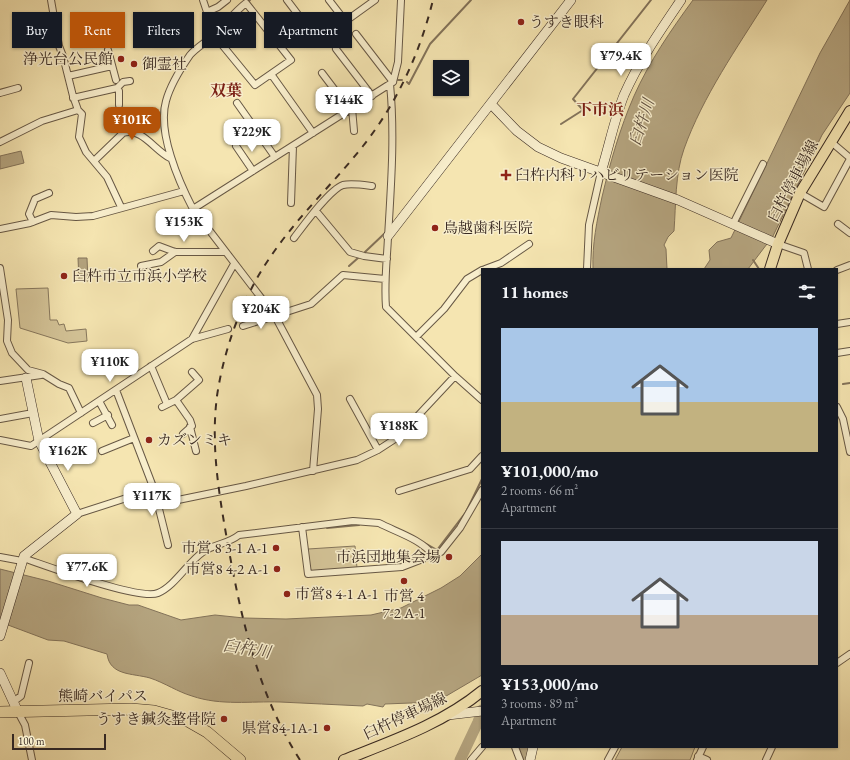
<!DOCTYPE html>
<meta charset="utf-8">
<style>
body{margin:0;font-family:"EB Garamond","Noto Serif JP",serif;background:#242831;color:#f1f3f6;height:100vh;display:flex;flex-direction:column;font-size:15px;white-space:nowrap}
*{box-sizing:border-box;margin:0}
p{font-size:13px;color:#9ea1a6}
.icon{flex:none;width:22px;height:22px;fill:none;stroke:currentColor;stroke-width:2;stroke-linecap:round;stroke-linejoin:round}
.map{position:relative;flex:1;overflow:hidden}
.sheet{position:absolute;left:481px;top:268px;width:357px;height:480px;display:flex;flex-direction:column;background:#171b24;border-radius:0px;box-shadow:0 1px 3px #0004}
.sheet>*{flex:none}
.hud{position:absolute;left:12px;top:12px;width:380px;height:36px;display:flex;gap:8px}
.tools{position:absolute;left:433px;top:60px;display:grid;gap:8px}
.tools a{display:grid;place-items:center;width:36px;height:36px;border-radius:0px;background:#171b24;box-shadow:0 1px 3px #0004;font-size:20px}
.scale{position:absolute;left:12px;bottom:10px;width:94px;box-sizing:border-box;padding-left:4px;border:2px solid #382921;border-top:0;font-size:11px;line-height:14px;white-space:nowrap;color:#382921;-webkit-text-stroke:3px #f8eecc;paint-order:stroke}
.price{position:absolute;translate:-50% -34px;padding:0 9px;border-radius:8px;background:#fff;color:#222;font-size:13px;line-height:26px;filter:drop-shadow(0 1px 2px #0008)}
.price::after{content:'';position:absolute;left:50%;top:24px;width:12px;height:9px;margin-left:-6px;background:inherit;clip-path:polygon(0 0,100% 0,50% 100%)}
.price.selected{background:#b45309;color:#fff}
ul{padding:0;list-style:none}
li{display:grid;align-content:center;gap:8px;height:212px;padding:0 20px}
li+li{border-top:1px solid #363941}
li span{display:grid;place-items:center;height:124px;border-radius:0px;color:#555}
li>.icon{margin-inline-start:auto}
span .icon{width:72px;height:72px;fill:#fffc;stroke-width:1}
li b{font-size:17px}
h2{display:flex;justify-content:space-between;align-items:center;height:48px;padding:0 20px;font-size:17px}
.pill{padding:0 14px;border-radius:0px;background:#171b24;box-shadow:0 1px 3px #0004;font-size:14px;line-height:36px}
.pill.selected{background:#b45309;color:#fff}
.map>svg:first-child{display:block}
.green{fill:#d5c599;stroke:#86775d}
.water{fill:#b5a580;stroke:#83735a}
.lines{fill:none;stroke-linecap:round;stroke-linejoin:round}
.stream{stroke:#83735a;stroke-width:2}
.river{stroke:#b5a580;stroke-width:11}
.street-casing{stroke:#675845;stroke-width:8}
.secondary-casing{stroke:#382921;stroke-width:10}
.primary-casing{stroke:#382921;stroke-width:12}
.highway-casing{stroke:#382921;stroke-width:12}
.street{stroke:#f8eecc;stroke-width:6}
.secondary{stroke:#f8eecc;stroke-width:9}
.primary{stroke:#f5e5b1;stroke-width:10}
.highway{stroke:#f5e5b1;stroke-width:11}
.rail{stroke:#382921;stroke-width:2;stroke-dasharray:7 7;stroke-linecap:butt}
.poi-dot{fill:#8f2418;stroke:#f8eecc;stroke-width:1.5}
.labels{text-anchor:middle;stroke-width:3;stroke-linejoin:round;paint-order:stroke}
.poi-label{font-size:15px;fill:#382921;stroke:#f8eecc;text-anchor:start}
.street-label{font-size:15px;fill:#382921;stroke:#f8eecc}
.neighbourhood-label{font-size:16px;font-weight:bold;fill:#7a1f14;stroke:#f8eecc}
.water-label{font-size:16px;font-style:italic;fill:#5e4e3e;stroke:#f8eecc}
</style>
<div class="map">
<svg width="850" height="760" viewBox="0 0 850 760">
<rect width="100%" height="100%" fill="#f5e5b1"/>
<filter id="stains"><feTurbulence type="fractalNoise" baseFrequency=".005" numOctaves="4"/><feColorMatrix values="0 0 0 0 .2 0 0 0 0 .09 0 0 0 0 .02 0 0 0 .5 -.17"/></filter>
<radialGradient id="worn" r=".72"><stop offset=".6" stop-color="#630" stop-opacity="0"/><stop offset="1" stop-color="#630" stop-opacity=".3"/></radialGradient>
<path class="green" d="M48,288L50,320H57L59,325L64,324L66,331L86,329L87,341L68,343L20,328L16,289Z
M355,546L357,568L310,571L308,549Z
M622,747H695L690,760H615Z"/>
<path class="water" d="M693,0H767C737,48 703,96 684,149C675,174 676,204 674,231L668,237L664,245L666,249L667,269H593C592,244 597,221 602,197C610,163 620,128 634,96C649,62 671,30 693,0Z
M850,0V93L822,135L773,236L748,269H704L710,260L709,250L717,242L731,238L820,53Z
M21,151L24,163L0,169V156Z
M78,258H87L88,281H79Z
M482,554V675L436,702L385,704L383,707L367,704L363,706C335,705 308,703 280,702C251,701 221,706 192,696C178,692 165,683 150,678C132,673 110,676 107,654L64,641L48,640L0,622V569L48,581L102,598L129,605H138L181,620L215,615L244,618L286,619L371,615L401,608L441,588L460,576Z"/>
<g class="lines">
<path class="stream" d="M249,1L250,0
M398,80H402
M407,82L409,84L430,44L471,0
M561,124L583,110L573,99L651,0
M365,252L385,233
M753,260L759,269
M349,266L358,258
M843,384L850,383
M327,528L359,525
M423,542L437,550L466,512L482,479"/>
<path class="river" d="M521,747L527,760
M460,760L478,722L482,710"/>
<defs>
<path id="street" d="M51,0L59,46L63,56L73,96L78,110L82,114L79,137L86,152L107,177L121,207
M203,0L207,12L218,7L227,0
M287,0L318,41L375,0
M329,0L346,22
M356,34L393,82
M214,35L255,85L291,60L246,3C233,13 225,25 213,36C206,42 196,48 190,55C181,68 170,86 166,101C157,132 179,182 193,209L275,316L317,395L318,409L313,471
M336,49L372,96
M108,50L116,80
M322,73L350,110
M271,74L313,133
M68,76L112,66
M390,84C395,135 391,186 388,237C387,260 384,283 386,307L455,376L482,400
M117,88L123,82L130,81
M0,93L18,88
M73,98L117,88L119,91V105
M237,103L275,157
M352,108L354,131
M830,141L850,158
M0,142L42,121L78,110
M236,146L253,171
M94,161L123,133C142,127 154,150 170,158
M800,193L824,207L850,159
M291,203L293,146
M193,209L393,82L398,62L401,0
M316,211L350,252L364,256L387,259
M33,222L29,214L35,199L49,193
M733,224L763,164
M838,224L850,233
M0,229L30,223L51,215L76,217L93,216L184,191
M294,238C304,225 329,190 343,185C351,183 364,185 372,186
M778,244L804,253L808,269
M153,251L159,246L175,252H225
M141,266L161,262L175,252
M0,268L8,320L7,341L12,353L28,370L43,374L59,384L69,388L81,413
M485,269L501,263L529,244
M587,269L589,225L601,172
M837,270L850,265
M837,324L850,322
M243,326L311,304L343,275L385,279
M417,336L444,309L467,279L482,270
M192,339L234,264
M837,353L850,351
M151,366L167,404
M0,381L41,375
M116,390L155,492
M350,399L378,450
M176,400L190,420L192,426L183,434
M99,401L112,425
M162,407L176,400L199,380L192,372
M837,407L843,419L850,452
M0,419L33,413
M93,423L108,415
M190,427L196,451
M0,440L31,446L192,339L228,329
M102,451L134,438
M399,491L470,469L482,456
M163,497L158,502V505L168,545
M77,514L145,492H155L163,497L178,500L246,486L357,460L378,450L398,437L455,376
M302,527L308,574L402,567L441,552L460,528L482,490
M0,557L22,561
M23,558C47,566 140,601 158,593C175,586 188,562 203,552C214,544 228,544 239,535L353,521L379,523C396,532 421,539 433,555
M837,663L850,654
M13,702L21,696L29,663
M18,712L25,725L32,760
M515,747L520,760
M698,756L707,760
M471,760L482,747
M608,760L615,747
M697,760L703,747
M766,760L772,747"/>
<path id="secondary" d="M491,104L517,131L538,147L561,158L678,200L778,244
M601,172C609,147 614,120 624,95C639,61 660,31 681,0
M388,236L571,0
M0,636L24,556L77,514L39,441L26,378
M0,673L18,712
M448,715L482,711
M530,760L533,747"/>
<path id="primary" d="M770,269L778,244L800,193L850,111
M344,760C392,741 442,724 482,691"/>
<path id="highway" d="M0,712L131,709L154,711L186,720L207,732L240,760"/>
</defs>
<use href="#street" class="street-casing"/>
<use href="#secondary" class="secondary-casing"/>
<use href="#primary" class="primary-casing"/>
<use href="#highway" class="highway-casing"/>
<use href="#street" class="street"/>
<use href="#secondary" class="secondary"/>
<use href="#primary" class="primary"/>
<use href="#highway" class="highway"/>
<path class="rail" d="M300,760C256,691 240,613 226,534C218,488 211,443 217,396C224,348 243,296 271,256C298,216 333,184 363,146C397,103 420,53 433,0"/>
</g>
<g class="poi-dot">
<circle cx="521" cy="22" r="4"/>
<circle cx="121" cy="59" r="4"/>
<circle cx="134" cy="64" r="4"/>
<path d="M504 169h4v4h4v4h-4v4h-4v-4h-4v-4h4z"/>
<circle cx="435" cy="228" r="4"/>
<circle cx="64" cy="276" r="4"/>
<circle cx="149" cy="440" r="4"/>
<circle cx="276" cy="548" r="4"/>
<circle cx="449" cy="557" r="4"/>
<circle cx="277" cy="569" r="4"/>
<circle cx="404" cy="581" r="4"/>
<circle cx="287" cy="594" r="4"/>
<circle cx="224" cy="719" r="4"/>
<circle cx="327" cy="728" r="4"/>
</g>
<g class="labels">
<g class="poi-label">
<text x="529" y="27">うすき眼科</text>
<text x="113" y="64" text-anchor="end">浄光台公民館</text>
<text x="142" y="69">御霊社</text>
<text x="515" y="180">臼杵内科リハビリテーション医院</text>
<text x="443" y="233">鳥越歯科医院</text>
<text x="72" y="281">臼杵市立市浜小学校</text>
<text x="157" y="445">カズンミキ</text>
<text x="268" y="553" text-anchor="end">市営 8 3-1 A-1</text>
<text x="441" y="562" text-anchor="end">市浜団地集会場</text>
<text x="269" y="574" text-anchor="end">市営8 4-2 A-1</text>
<text x="295" y="599">市営8 4-1 A-1</text>
<text x="404" y="601" text-anchor="middle">市営 4<tspan x="404" dy="17">7-2 A-1</tspan></text>
<text x="216" y="724" text-anchor="end">うすき鍼灸整骨院</text>
<text x="319" y="733" text-anchor="end">県営84-1A-1</text>
</g>
<g class="street-label">
<text transform="translate(793 181) rotate(-62)" y="5">臼杵停車場線</text>
<text x="103" y="701">熊崎バイパス</text>
<text transform="translate(405 716) rotate(-25)" y="5">臼杵停車場線</text>
</g>
<g class="neighbourhood-label">
<text x="226" y="96">双葉</text>
<text x="600" y="115">下市浜</text>
</g>
<g class="water-label">
<text transform="translate(641 122) rotate(-72)" y="6">臼杵川</text>
<text transform="translate(247 648) rotate(9)" y="6">臼杵川</text>
</g>
</g>
<rect width="100%" height="100%" filter="url(#stains)"/>
<rect width="100%" height="100%" fill="url(#worn)"/>
</svg>
<div class="tools">
<a><svg class="icon" aria-label="layers" viewBox="0 0 24 24"><path d="M12 4l9 5-9 5-9-5zM3 14l9 5 9-5"/></svg></a>
</div>
<div class="scale">100 m</div>
<b class="price" style="left:621px;top:77px">¥79.4K</b>
<b class="price" style="left:344px;top:121px">¥144K</b>
<b class="price selected" style="left:132px;top:141px">¥101K</b>
<b class="price" style="left:252px;top:153px">¥229K</b>
<b class="price" style="left:184px;top:243px">¥153K</b>
<b class="price" style="left:261px;top:330px">¥204K</b>
<b class="price" style="left:110px;top:383px">¥110K</b>
<b class="price" style="left:399px;top:447px">¥188K</b>
<b class="price" style="left:68px;top:472px">¥162K</b>
<b class="price" style="left:152px;top:517px">¥117K</b>
<b class="price" style="left:87px;top:588px">¥77.6K</b>
<div class="hud">
<a class="pill">Buy</a>
<a class="pill selected">Rent</a>
<a class="pill">Filters</a>
<a class="pill">New</a>
<a class="pill">Apartment</a>
</div>
<section class="sheet">
<h2>11 homes<svg class="icon" aria-label="filters" viewBox="0 0 24 24"><path d="M4 7h16M4 17h16"/><circle cx="9" cy="7" r="2"/><circle cx="15" cy="17" r="2"/></svg></h2>
<ul>
<li><span style="background:linear-gradient(#a9c7e8 60%,#c2b280 0)"><svg class="icon" aria-label="home" viewBox="0 0 24 24"><path d="M3 11l9-7 9 7M6 9v11h12V9"/></svg></span><div><b>¥101,000/mo</b><p>2 rooms · 66 m²</p><p>Apartment</p></div></li>
<li><span style="background:linear-gradient(#c9d6e8 60%,#b9a48a 0)"><svg class="icon" aria-label="home" viewBox="0 0 24 24"><path d="M3 11l9-7 9 7M6 9v11h12V9"/></svg></span><div><b>¥153,000/mo</b><p>3 rooms · 89 m²</p><p>Apartment</p></div></li>
</ul>
</section>
</div>
